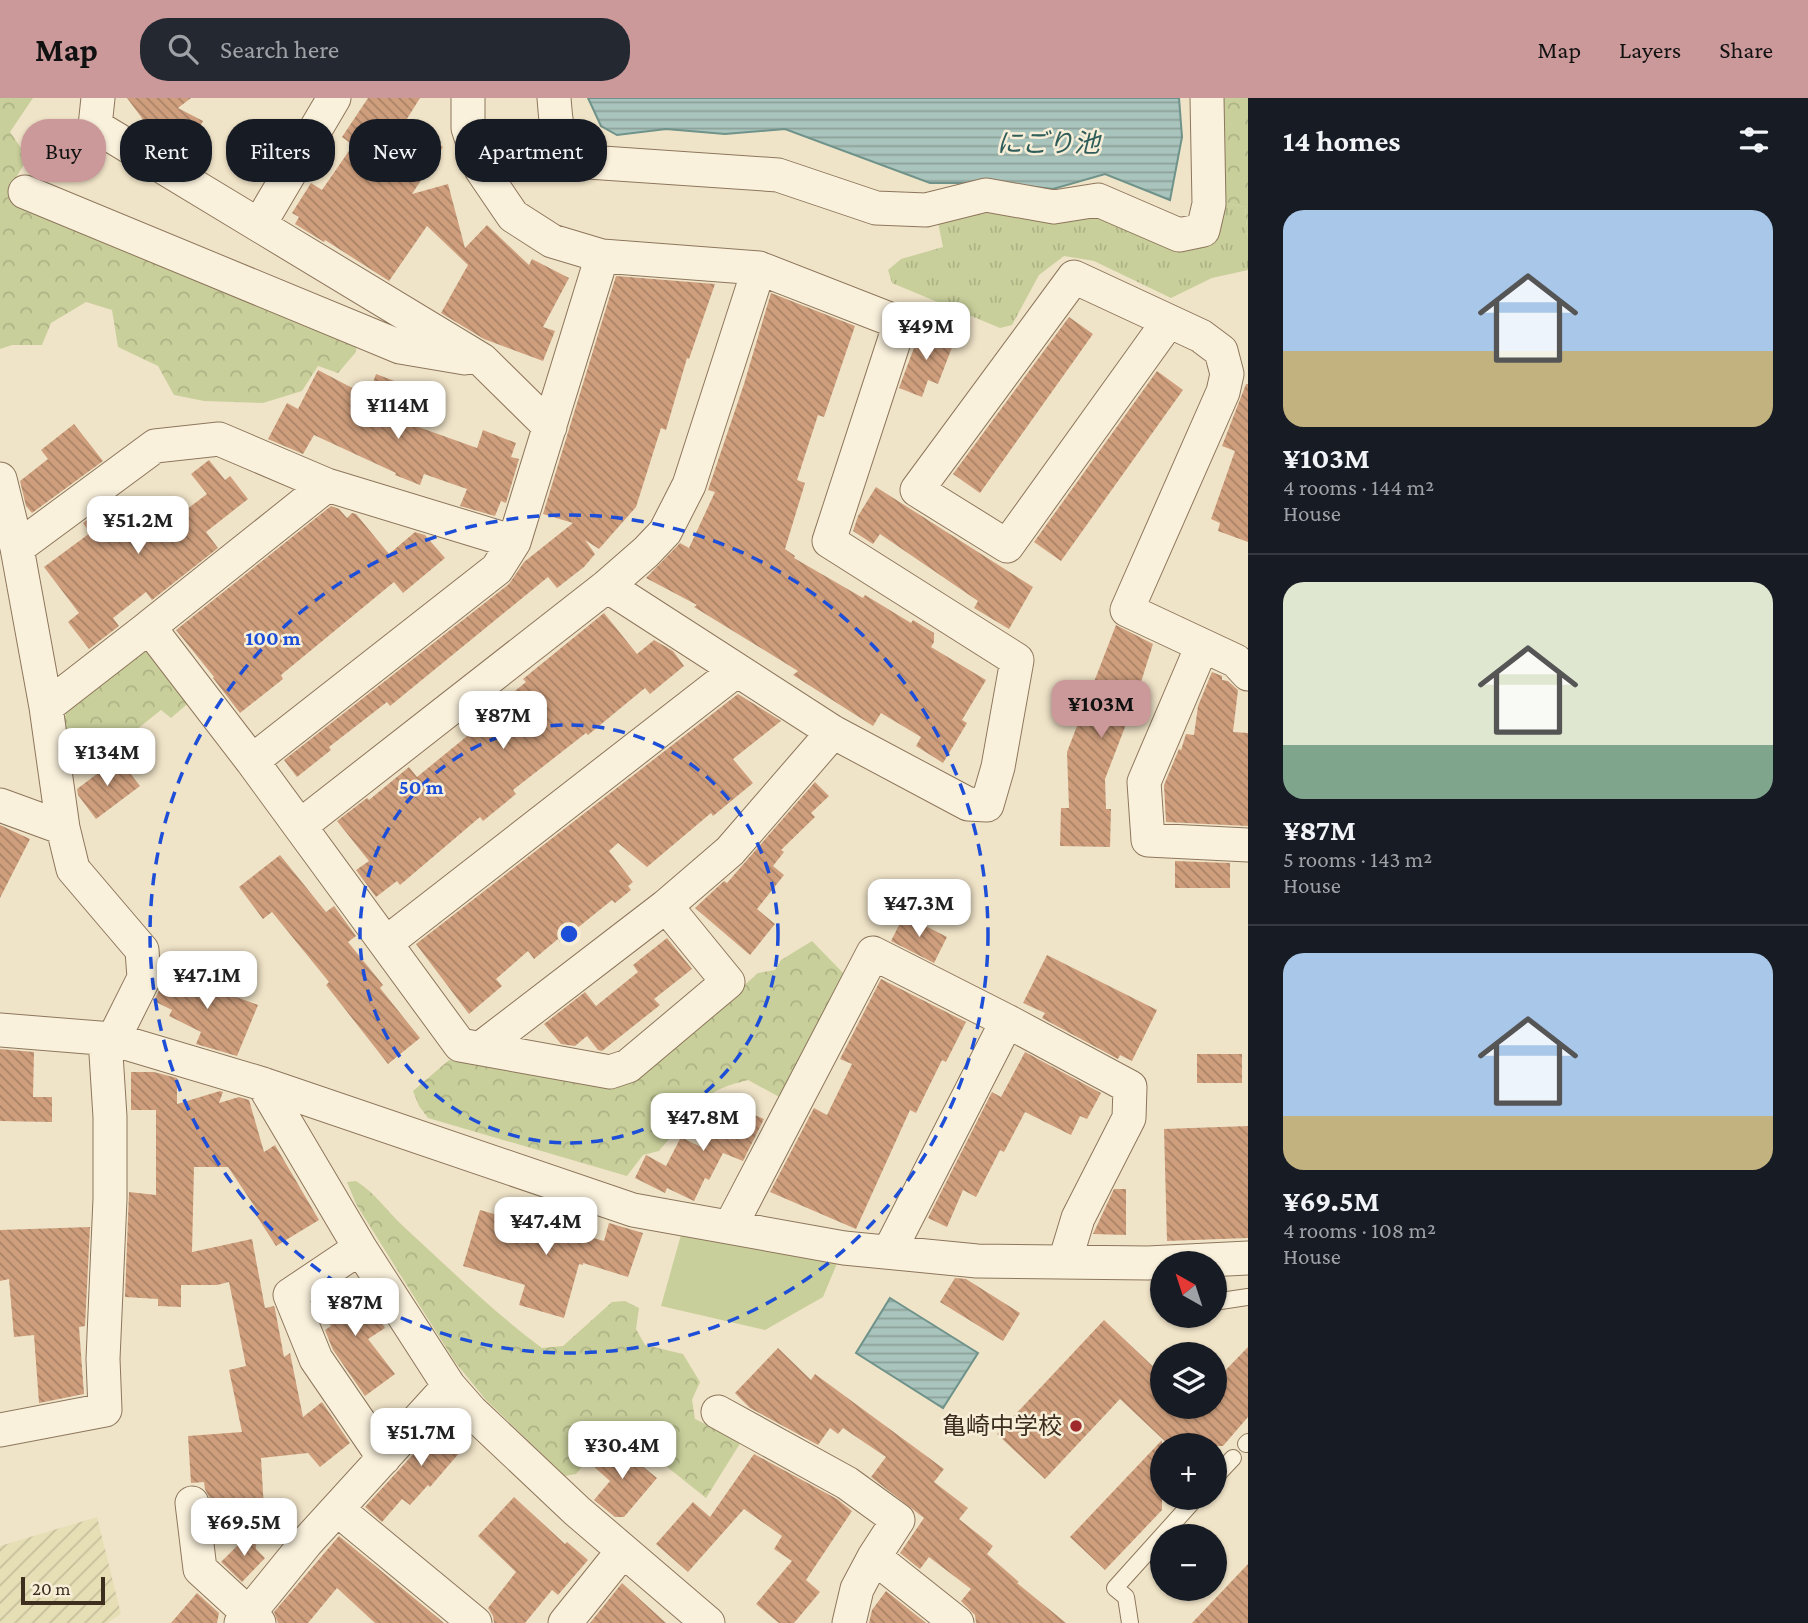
<!DOCTYPE html>
<meta charset="utf-8">
<style>
body{margin:0;font-family:"Crimson Pro","Noto Sans JP",serif;background:#242831;color:#f1f3f6;height:100vh;display:flex;flex-direction:column;font-size:26px;white-space:nowrap}
*{box-sizing:border-box;margin:0}
p{font-size:23px;color:#9ea1a6}
.icon{flex:none;width:38px;height:38px;fill:none;stroke:currentColor;stroke-width:2;stroke-linecap:round;stroke-linejoin:round}
.map{position:relative;flex:1;overflow:hidden}
.drawer{display:flex;flex-direction:column;background:#171b24;width:560px}
.drawer>*{flex:none}
.hud{position:absolute;left:21px;top:21px;width:665px;height:63px;display:flex;gap:14px}
.needle{width:46px;rotate:321deg}
.fabs{position:absolute;left:1150px;top:1153px;display:grid;gap:14px}
.fabs a{display:grid;place-items:center;width:77px;height:77px;border-radius:50%;background:#171b24;box-shadow:0 2px 5px #0004;font-size:35px}
.scale{position:absolute;left:21px;bottom:18px;width:84px;box-sizing:border-box;padding-left:7px;border:4px solid #3d2e20;border-top:0;font-size:19px;line-height:24px;white-space:nowrap;color:#3d2e20;-webkit-text-stroke:5px #f7eed8;paint-order:stroke}
.price{position:absolute;translate:-50% -60px;padding:0 16px;border-radius:14px;background:#fff;color:#222;font-size:23px;line-height:46px;filter:drop-shadow(0 2px 4px #0008)}
.price::after{content:'';position:absolute;left:50%;top:42px;width:21px;height:16px;margin-left:-10px;background:inherit;clip-path:polygon(0 0,100% 0,50% 100%)}
.price.on{background:#cc999b;color:#111}
ul{padding:0;list-style:none}
li{display:grid;align-content:center;gap:14px;height:371px;padding:0 35px}
li+li{border-top:2px solid #363941}
li span{display:grid;place-items:center;height:217px;border-radius:21px;color:#555}
li>.icon{margin-inline-start:auto}
span .icon{width:126px;height:126px;fill:#fffc;stroke-width:1}
li b{font-size:30px}
h2{display:flex;justify-content:space-between;align-items:center;height:84px;padding:0 35px;font-size:30px}
.pill{padding:0 24px;border-radius:28px;background:#171b24;box-shadow:0 2px 5px #0004;font-size:24px;line-height:63px}
.pill.on{background:#cc999b;color:#111}
header{display:flex;align-items:center;gap:42px;box-sizing:border-box;height:98px;padding:0 35px;background:#cc999b;color:#111}
header strong{font-size:33px}
nav{display:flex;gap:38px;margin-inline-start:auto;font-size:24px}
.search{width:490px;height:63px;background:#242831;display:flex;align-items:center;gap:18px;box-sizing:border-box;padding:0 24px;border-radius:28px;color:#9ea1a6;font-size:26px}
main{display:flex;flex:1;min-height:0}
.map>svg:first-child{display:block}
.farmland{fill:url(#farmland-furrows)}
.grass{fill:url(#grass-tufts)}
.forest{fill:url(#forest-crowns)}
.pitch{fill:#c9cf9b}
.water{fill:url(#water-rules);stroke:#6f938a;stroke-width:2}
.building{fill:url(#building-back-hatch)}
.lines{fill:none;stroke-linecap:round;stroke-linejoin:round}
.lane-casing{stroke:#8d765c;stroke-width:18}
.street-casing{stroke:#8d765c;stroke-width:35}
.lane{stroke:#faf1dc;stroke-width:16}
.street{stroke:#faf1dc;stroke-width:33}
.ring{fill:none;stroke:#1d4ed8;stroke-width:3.5;stroke-dasharray:12 9}
.poi-dot{fill:#9e2a2b;stroke:#f7eed8;stroke-width:2.5}
.labels{text-anchor:middle;stroke-width:5;stroke-linejoin:round;paint-order:stroke}
.poi-label{font-size:24px;fill:#3d2e20;stroke:#f7eed8;text-anchor:end}
.water-label{font-size:26px;font-style:italic;fill:#2f5d5a;stroke:#f7eed8}
.centre{fill:#1d4ed8;stroke:#f7eed8;stroke-width:3.5}
.ring-label{font-size:21px;text-anchor:middle;font-weight:bold;fill:#1d4ed8;stroke:#f7eed8;stroke-width:5;stroke-linejoin:round;paint-order:stroke}
</style>
<header>
<strong>Map</strong>
<div class="search"><svg class="icon" aria-label="search" viewBox="0 0 24 24"><circle cx="10" cy="10" r="6"/><path d="M15 15l6 6"/></svg>Search here</div>
<nav><a>Map</a><a>Layers</a><a>Share</a></nav>
</header>
<main>
<div class="map">
<svg width="1248" height="1525" viewBox="0 0 1248 1525">
<defs>
<pattern id="farmland-furrows" width="10" height="10" patternUnits="userSpaceOnUse" patternTransform="scale(1.75)"><rect width="10" height="10" fill="#e6deb5"/><path d="M-1 1l2-2M0 10L10 0M9 11l2-2" fill="none" stroke="#c6bf9b"/></pattern>
<pattern id="grass-tufts" width="24" height="20" patternUnits="userSpaceOnUse" patternTransform="scale(1.75)"><rect width="24" height="20" fill="#c9cf9b"/><path d="M3 7l-1-3M5 7V3M7 7l1-3M15 17l-1-3M17 17v-4M19 17l1-3" fill="none" stroke="#aeb285"/></pattern>
<pattern id="forest-crowns" width="20" height="18" patternUnits="userSpaceOnUse" patternTransform="scale(1.75)"><rect width="20" height="18" fill="#c9cf9b"/><path d="M2 6a3 3 0 1 1 6 0M12 15a3 3 0 1 1 6 0" fill="none" stroke="#aeb285"/></pattern>
<pattern id="water-rules" width="6" height="5" patternUnits="userSpaceOnUse" patternTransform="scale(1.75)"><rect width="6" height="5" fill="#a9c4bc"/><path d="M0 2.5h6" fill="none" stroke="#8ba098"/></pattern>
<pattern id="building-back-hatch" width="6" height="6" patternUnits="userSpaceOnUse" patternTransform="scale(1.75)"><rect width="6" height="6" fill="#cf9f7d"/><path d="M-1 5l2 2M0 0l6 6M5-1l2 2" fill="none" stroke="#a98266"/></pattern>
</defs>
<rect width="100%" height="100%" fill="#f0e4c8"/>
<path class="farmland" d="M97,1419L121,1516L107,1525H0V1448Z"/>
<path class="grass" d="M1222,104L1245,109L1248,139V172L1212,180L1171,200L1094,163L1064,158L1039,177L1012,227L1000,230L892,185L888,172L901,161L943,149L938,124L962,111L1098,108L1177,143Z"/>
<path class="forest" d="M0,0H33L10,34L28,60L12,86L357,239L356,254L338,275L318,268L302,293L263,305L204,303L174,297L158,268L118,249L112,212L86,204L51,225L42,247H12L0,251Z
M1220,0H1248V139L1245,109L1222,104Z
M140,552L154,555L191,603L171,620L161,612L126,640L99,639L70,655L64,623L68,608Z
M812,843L844,876L783,1001L748,982C706,993 709,996 687,1031L674,1035L659,1053L643,1057L627,1078L428,1020L419,1008L413,993L449,962L614,991L637,982L758,875L775,872L781,862Z
M356,1083C374,1094 387,1113 403,1128C448,1169 492,1213 542,1250L563,1248L612,1204L625,1203L639,1210L636,1231L645,1247L683,1256L700,1284L692,1302L695,1321L741,1344L706,1400L622,1333H614L576,1376L565,1378L486,1302L455,1264L356,1106L347,1084Z"/>
<path class="pitch" d="M681,1137L838,1163L823,1199L765,1232L661,1208Z"/>
<path class="water" d="M588,0H1179L1182,39L1170,102L1105,76L1053,91L997,85H930L785,31L725,36L666,31L617,37L601,28Z
M890,1200L978,1255L943,1310L856,1255Z"/>
<path class="building" d="M127,0H191L178,10L203,23L183,59L154,41L156,39Z
M368,0H420L405,24L443,49L412,96L448,86L465,150L487,127L529,167L532,161L569,180L543,229L555,233L543,263L484,241L441,215L468,167L427,128L389,183L325,142L324,144L295,126L299,119L292,115L311,85L322,92L353,47L342,39Z
M616,178L715,186L689,261L687,260L666,332L661,330L636,409L599,451L585,442L595,456L584,469L557,490L548,479L390,608L387,604L329,649L331,652L297,679L284,662L509,486L524,464L573,425L543,416Z
M771,195L855,228L824,319L818,317L797,382L805,385L785,451L795,458L794,460L863,500L865,497L911,525L913,522L934,535V544L931,549L986,582L962,622L967,625L943,665L916,648L921,639L881,615L873,628L793,577L798,573L694,509L697,507L646,480L680,445L689,450L715,394L708,392L744,286Z
M1069,219L1093,236L980,395L953,376Z
M921,231L954,244L938,286L928,282L922,299L899,290Z
M318,272L360,294L362,290L370,293L376,276L397,284L385,317L477,350L483,332L516,345L511,359L519,361L506,405L501,403L495,418L460,408L467,391L424,376L420,387L395,377L396,375L314,337L303,356L268,341L287,305L298,311Z
M1157,273L1183,292L1061,463L1034,444Z
M1246,286H1248V444L1218,433L1220,425L1211,421L1235,353L1222,348Z
M74,326L103,363L32,415L26,408L20,383L48,361L41,352Z
M209,362L225,382L230,378L248,401L206,434L218,450L152,502L146,494L113,520L119,528L89,551L68,524L79,515L44,469L90,435L83,425L116,401L146,442L207,396L191,376Z
M876,389L1033,489L1009,531L974,510L978,503L880,436L873,446L853,433L858,418Z
M331,408L339,411L347,420L352,415L356,416L389,456L415,434L425,437L445,460L403,495L394,484L281,577L283,581L240,615L213,580L214,579L176,532Z
M604,515L637,556L654,542L673,553L684,568L650,596L645,590L588,637L586,635L513,692L516,696L483,723L480,719L400,787L397,783L376,799L356,772L369,763L337,723L367,700L369,702L409,669L417,679L477,630L474,626L526,584L523,581Z
M1116,527L1153,546L1135,603L1105,681L1106,711H1111L1110,749L1060,748L1061,710H1069L1067,654Z
M1212,574L1222,578V582L1228,583L1238,592L1233,634L1248,635V728L1166,724L1164,687L1179,651L1181,652L1186,636L1194,637L1198,608Z
M738,596L781,623L733,661L753,685L713,718L711,715L647,769L618,745L609,753L633,784L628,788L631,792L615,805L612,802L560,844L558,841L534,861L528,853L496,881L502,888L469,916L416,846Z
M118,660L140,688L96,721L78,697L77,691Z
M815,684L829,698L811,715L815,719L781,752L784,754L773,768L784,777L757,811L775,826L750,857L695,810L724,783L727,785Z
M0,727L30,741L0,800Z
M280,757L326,814L334,808L356,838L348,844L383,887L380,890L420,940L388,966L326,887L329,884L272,814L263,821L239,789Z
M1175,763L1230,765V790H1175Z
M904,817L947,839L934,865L891,843Z
M667,840L692,871L654,901L660,907L602,953L598,952L587,938L575,948L561,946L544,926L585,894L596,908L638,874L633,867Z
M1047,857L1157,912L1132,963L1120,957L1118,961L1042,920L1045,915L1023,905Z
M162,866L217,892L258,907L237,958L196,946L201,934L169,918L172,912L154,903L161,888Z
M881,881L966,924L946,964L942,962L916,1015L910,1012L856,1131L770,1094L814,1010L827,1017L852,966L840,961Z
M0,951L34,954L33,999H52V1024L0,1023Z
M1025,954L1101,995L1087,1021L1080,1018L1071,1037L1025,1014L1004,1054L1000,1052L976,1099L963,1092L947,1129L928,1120L992,994L1001,999Z
M1197,956H1242V985H1197Z
M131,974H154L177,980V1006L220,993L223,994L219,1005L239,999L249,1002L264,1054L275,1047L319,1122L276,1148L256,1117L259,1115L228,1069H194L192,1154L252,1141L265,1210L274,1208L275,1211L284,1259L290,1255L303,1319L322,1304L350,1345L320,1369L308,1355L261,1360L264,1411L253,1412L254,1425L214,1427L211,1403L205,1391L204,1384L191,1385L188,1338L242,1334L229,1272L246,1268L229,1184L217,1187H181V1209L158,1208V1201L125,1199L129,1094L156,1097V1012H131Z
M722,1003L764,1021L743,1063L723,1055L709,1082L705,1080L694,1103L667,1090L665,1095L635,1080L646,1057L666,1068L681,1039L701,1049Z
M1248,1028V1140L1167,1143L1164,1031Z
M1114,1091H1126V1137L1093,1136Z
M480,1112L543,1130L544,1126L604,1143L609,1125L643,1135L628,1179L583,1165V1167L579,1166L564,1220L519,1207L525,1187L463,1168Z
M90,1129L85,1228L79,1229L84,1296L39,1305L34,1237L14,1239L9,1181L0,1183V1132Z
M955,1180L966,1181L1020,1215L1003,1243L940,1204Z
M344,1184L360,1209L368,1204L385,1230L368,1241L395,1276L365,1298L333,1252L325,1232L331,1228L314,1204Z
M1104,1222L1162,1277V1309H1214V1284L1248,1249V1319L1223,1348H1170L1120,1301L1045,1381L997,1336Z
M778,1250L811,1282L815,1276L944,1371L934,1384L968,1410L959,1421L993,1448L987,1456L1019,1484L1017,1485L1066,1525H976L975,1517L961,1503L971,1491L929,1459L920,1471L900,1455L924,1420L871,1379L886,1359L843,1330L838,1336L830,1330L818,1347L750,1310L735,1295Z
M449,1317L472,1340L430,1389L428,1387L410,1407L402,1401L382,1424L365,1409Z
M1162,1342V1412L1105,1472L1070,1439Z
M613,1344L657,1380L624,1419H615L594,1402L610,1383L592,1367Z
M754,1356L837,1401L852,1413L806,1482L820,1494L794,1525H779L756,1506L792,1463L774,1451L782,1438L744,1411L688,1474L656,1446L693,1404L710,1419Z
M514,1399L565,1446L567,1444L588,1462L558,1497L552,1492L525,1525H494L493,1518L488,1510L516,1474L478,1438Z
M255,1430L256,1451L265,1460L242,1484L221,1464Z
M339,1438L438,1520L444,1525H375L337,1490L308,1525H278L274,1514Z
M1248,1466V1525H1192Z
M622,1485L666,1525H590Z
M886,1493L926,1525H869L872,1512Z
M197,1495L219,1515L217,1525H171Z"/>
<g class="lines">
<defs>
<path id="lane" d="M1214,1204L1248,1199
M1246,1346L1248,1344
M1214,1380L1233,1360
M1130,1525L1126,1499L1115,1490L1196,1400"/>
<path id="street" d="M98,0L95,28L482,262L550,329
M468,0V30L481,71L513,118L552,143L602,158L759,170L900,225L829,443L1017,562L998,669L987,707L968,706L833,634L607,488L646,454L665,434L689,387L759,170
M554,0C557,34 555,46 588,64L778,77L876,110L926,112L986,97L1054,109L1098,102L1179,137L1203,132L1209,106L1207,0
M25,94L400,249L465,260
M259,127L334,0
M1168,224L1007,448L917,392L1074,179L1201,238L1221,253L1227,276L1223,294L1127,512L1236,563L1248,576
M0,381L17,450
M149,529L327,387
M1202,548L1144,684L1148,742L1248,747
M46,609L149,529L252,663L460,947L610,974L628,968L728,884L666,808L730,753L833,634
M252,663L497,471L514,444L602,158
M0,707L63,730
M300,728L607,488
M386,845L737,572
M0,932L112,941L263,986L633,1112L844,1150L977,1163L1148,1165L1248,1160
M481,950L666,808
M263,986L360,1150L449,1288L471,1313L577,1413L708,1525
M730,1129L873,855L1007,923L1130,989L1129,1020L1078,1120L1065,1163
M360,1150L290,1197L316,1261L384,1360
M889,1154L1007,923
M718,1314L847,1385L898,1422L874,1459L857,1491L849,1525
M0,1332L105,1312L103,1261L110,1101V1019L106,956L144,880L142,852L73,771L63,730L46,609L17,450L155,348L219,341L327,387L514,444
M192,1405L200,1471L259,1525
M338,1412L475,1525
M874,1459L957,1525
M241,1525L306,1445L449,1288
M565,1525L622,1454"/>
</defs>
<use href="#lane" class="lane-casing"/>
<use href="#street" class="street-casing"/>
<use href="#lane" class="lane"/>
<use href="#street" class="street"/>
</g>
<g class="ring">
<circle cx="569" cy="836" r="209"/>
<circle cx="569" cy="836" r="419"/>
</g>
<circle class="poi-dot" cx="1076" cy="1328" r="7"/>
<g class="labels">
<g class="poi-label">
<text x="1062" y="1336">亀崎中学校</text>
</g>
<g class="water-label">
<text x="1048" y="54">にごり池</text>
</g>
</g>
<circle cx="569" cy="836" r="10" class="centre"/>
<g class="ring-label">
<text x="273" y="547">100 m</text>
<text x="421" y="696">50 m</text>
</g>
</svg>
<div class="fabs">
<a><svg class="needle" viewBox="-14 -14 28 28"><path d="M0-13l5 13h-10z" fill="#e53935"/><path d="M0 13l5-13h-10z" fill="#9ea1a6"/></svg></a>
<a><svg class="icon" aria-label="layers" viewBox="0 0 24 24"><path d="M12 4l9 5-9 5-9-5zM3 14l9 5 9-5"/></svg></a>
<a>+</a>
<a>−</a>
</div>
<div class="scale">20 m</div>
<b class="price" style="left:926px;top:264px">¥49M</b>
<b class="price" style="left:398px;top:343px">¥114M</b>
<b class="price" style="left:138px;top:458px">¥51.2M</b>
<b class="price on" style="left:1101px;top:642px">¥103M</b>
<b class="price" style="left:503px;top:653px">¥87M</b>
<b class="price" style="left:107px;top:690px">¥134M</b>
<b class="price" style="left:919px;top:841px">¥47.3M</b>
<b class="price" style="left:207px;top:913px">¥47.1M</b>
<b class="price" style="left:703px;top:1055px">¥47.8M</b>
<b class="price" style="left:546px;top:1159px">¥47.4M</b>
<b class="price" style="left:355px;top:1240px">¥87M</b>
<b class="price" style="left:421px;top:1370px">¥51.7M</b>
<b class="price" style="left:622px;top:1383px">¥30.4M</b>
<b class="price" style="left:244px;top:1460px">¥69.5M</b>
<div class="hud">
<a class="pill on">Buy</a>
<a class="pill">Rent</a>
<a class="pill">Filters</a>
<a class="pill">New</a>
<a class="pill">Apartment</a>
</div>
</div>
<section class="drawer">
<h2>14 homes<svg class="icon" aria-label="filters" viewBox="0 0 24 24"><path d="M4 7h16M4 17h16"/><circle cx="9" cy="7" r="2"/><circle cx="15" cy="17" r="2"/></svg></h2>
<ul>
<li><span style="background:linear-gradient(#a9c7e8 65%,#c2b280 0)"><svg class="icon" aria-label="home" viewBox="0 0 24 24"><path d="M3 11l9-7 9 7M6 9v11h12V9"/></svg></span><div><b>¥103M</b><p>4 rooms · 144 m²</p><p>House</p></div></li>
<li><span style="background:linear-gradient(#dfe7d0 75%,#7fa58c 0)"><svg class="icon" aria-label="home" viewBox="0 0 24 24"><path d="M3 11l9-7 9 7M6 9v11h12V9"/></svg></span><div><b>¥87M</b><p>5 rooms · 143 m²</p><p>House</p></div></li>
<li><span style="background:linear-gradient(#a9c7e8 75%,#c2b280 0)"><svg class="icon" aria-label="home" viewBox="0 0 24 24"><path d="M3 11l9-7 9 7M6 9v11h12V9"/></svg></span><div><b>¥69.5M</b><p>4 rooms · 108 m²</p><p>House</p></div></li>
</ul>
</section>
</main>
